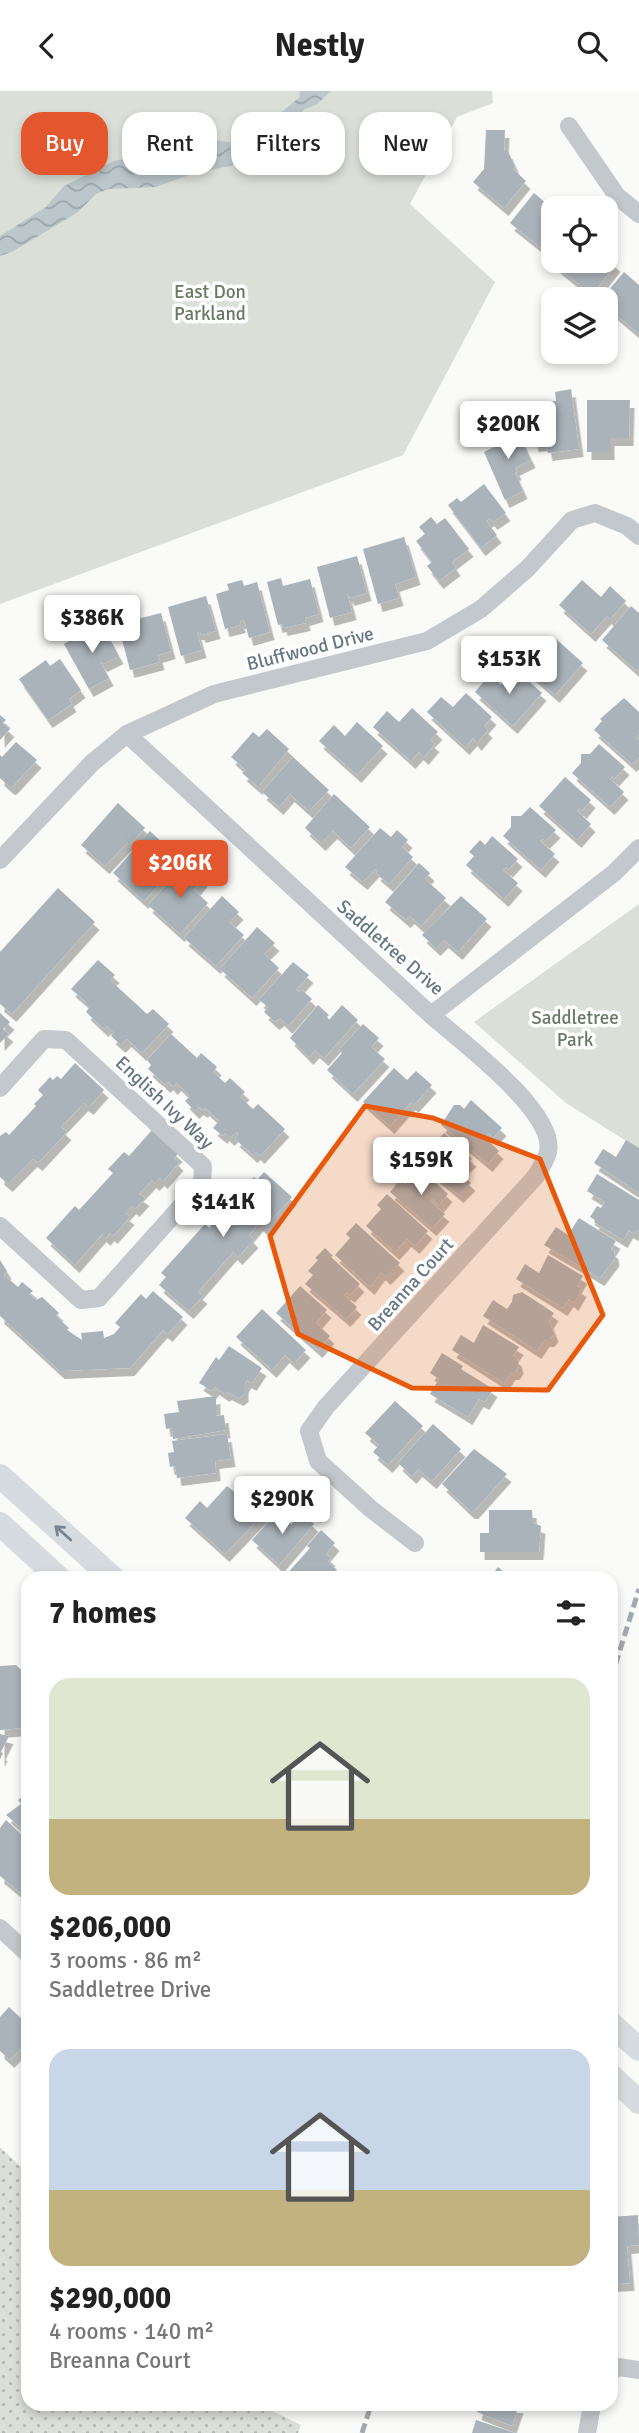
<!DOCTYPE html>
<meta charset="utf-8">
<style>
body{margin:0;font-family:Signika,sans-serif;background:#f6f6f6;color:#222;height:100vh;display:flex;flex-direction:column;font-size:26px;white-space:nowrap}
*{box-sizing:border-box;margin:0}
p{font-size:23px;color:#767676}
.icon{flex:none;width:38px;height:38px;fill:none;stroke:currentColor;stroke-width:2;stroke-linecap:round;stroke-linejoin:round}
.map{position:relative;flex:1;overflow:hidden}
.drawer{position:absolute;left:21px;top:1480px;width:597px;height:840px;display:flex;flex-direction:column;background:#fff;border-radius:21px;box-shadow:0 4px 10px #0003}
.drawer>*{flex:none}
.top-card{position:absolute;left:21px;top:21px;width:598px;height:63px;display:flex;gap:14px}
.buttons{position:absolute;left:541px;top:105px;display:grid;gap:14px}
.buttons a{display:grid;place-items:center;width:77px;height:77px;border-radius:14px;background:#fff;box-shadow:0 4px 10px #0003;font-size:35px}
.price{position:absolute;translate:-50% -60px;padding:0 16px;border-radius:7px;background:#fff;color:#222;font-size:23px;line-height:46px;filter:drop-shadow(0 2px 4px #0008)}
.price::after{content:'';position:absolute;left:50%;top:42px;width:21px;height:16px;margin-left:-10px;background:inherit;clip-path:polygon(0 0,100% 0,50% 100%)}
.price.current{background:#e4572e;color:#fff}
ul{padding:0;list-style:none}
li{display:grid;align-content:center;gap:14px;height:371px;padding:0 28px}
li span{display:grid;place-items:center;height:217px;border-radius:21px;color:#555}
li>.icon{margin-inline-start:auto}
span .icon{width:126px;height:126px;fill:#fffc;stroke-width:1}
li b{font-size:30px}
h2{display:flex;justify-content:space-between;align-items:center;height:84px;padding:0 28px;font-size:30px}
.tag{padding:0 24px;border-radius:21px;background:#fff;box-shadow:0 4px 10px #0003;font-size:24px;line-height:63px}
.tag.current{background:#e4572e;color:#fff}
header{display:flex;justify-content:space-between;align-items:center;height:91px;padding:0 28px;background:#fff;font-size:32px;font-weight:700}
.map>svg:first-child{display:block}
.grass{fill:url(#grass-dots)}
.park{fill:#dadfd7}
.water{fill:url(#water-waves)}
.building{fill:#aab3b9;filter:url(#shadow)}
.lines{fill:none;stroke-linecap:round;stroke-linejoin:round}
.minor{stroke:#c3c8cc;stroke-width:18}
.secondary{stroke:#d6dbdf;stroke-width:24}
.rail{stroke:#a2aab0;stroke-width:5;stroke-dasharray:10 5;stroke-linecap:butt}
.oneway{stroke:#768591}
.marked{fill:#e8590c;fill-opacity:0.2;stroke:#e8590c;stroke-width:5;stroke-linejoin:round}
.labels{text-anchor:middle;stroke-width:7;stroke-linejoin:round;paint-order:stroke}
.park-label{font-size:19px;fill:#687a64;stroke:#fff}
.street-label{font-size:19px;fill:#657683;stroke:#fff}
</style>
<header><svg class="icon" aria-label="back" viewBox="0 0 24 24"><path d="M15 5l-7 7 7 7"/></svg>Nestly<svg class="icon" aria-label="search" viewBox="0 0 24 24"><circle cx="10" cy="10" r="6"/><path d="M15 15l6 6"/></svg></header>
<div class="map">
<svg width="639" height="2342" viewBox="0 0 639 2342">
<defs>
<pattern id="grass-dots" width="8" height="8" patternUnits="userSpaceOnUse" patternTransform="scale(1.75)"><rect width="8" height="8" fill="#dadfd7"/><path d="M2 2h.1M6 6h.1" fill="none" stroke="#b4b9b4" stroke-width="1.8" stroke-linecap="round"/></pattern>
<pattern id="water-waves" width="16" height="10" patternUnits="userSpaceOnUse" patternTransform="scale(1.75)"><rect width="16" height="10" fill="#bbc7cb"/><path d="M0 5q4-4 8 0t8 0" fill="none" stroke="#9ca6aa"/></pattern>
<filter id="shadow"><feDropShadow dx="4.5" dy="8" stdDeviation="0" flood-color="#0004"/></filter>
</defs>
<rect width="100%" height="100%" fill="#fafaf8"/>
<path class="grass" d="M0,2056L28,2083V2314H260L301,2334L298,2342H0Z"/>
<path class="park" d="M0,0H492L493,12L457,26L410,113L495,191L403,364L0,513Z
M639,813V1058L566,1012L474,931Z"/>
<path class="water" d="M299,0H331L316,14L305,18L255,64L230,75L197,81L156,96L108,98L96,103L78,121L12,161L0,165V145L46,116L64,95L114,70L214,49L248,54L268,32L300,6Z"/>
<path class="building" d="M486,39H505L504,60H508L515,76L513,78L526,90L504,117L473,91L484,78Z
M534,102L553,118V158L549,163L510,132Z
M606,164L616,173L592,204L553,172L555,170H606Z
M624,181L639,194V243L606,215V208H601Z
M571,298L579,358L548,362L546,352L534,353L529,314L556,310L555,301Z
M587,309H630L629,347H610V361H587Z
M515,335L531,369L515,377L517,381L515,382L523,400L505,409L484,361L496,355L492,346Z
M484,393L506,422L493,431L490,427L486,430L497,444L481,457L448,414L457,407L461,411Z
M431,426L437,433L445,427L469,458L452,471L456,477L439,490L427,475L432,471L416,450L425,443L419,436Z
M404,446L416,486L395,493L399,507L378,513L363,458Z
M357,465L367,502L350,507L347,502L352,521L330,527L317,476Z
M281,487L283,495L310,488L319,523L305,527L306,532L283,537L282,533L278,534L267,491Z
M242,489L244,495L257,491L270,541L249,547L244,529L240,530L241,534L225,538L216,503L229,499L227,493Z
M582,489L601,506L610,495L626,510L610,528L607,525L591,543L559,514Z
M206,505L216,540L201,544L200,541H197L202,559L181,565L168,516Z
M631,515L639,522V577L637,580L602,549Z
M161,522L171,560L158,564L160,571L130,579L118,533Z
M101,532L119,565L103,573L100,570L109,587L89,598L64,553Z
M555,547L583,572L555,604L516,569L531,551L542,561Z
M60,568L81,599L69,608L72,613L48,629L19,588L46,569L50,575Z
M515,578L542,602L513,635L475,601L490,583L501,594Z
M466,602L492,626L484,635L488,639L477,652L473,647L465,656L427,621L441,606L453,616Z
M624,607L639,621V644L636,647L639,649V666L632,673L594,639L602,630L600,628Z
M412,617L438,641L430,649L435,653L424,666L419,661L411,670L373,636L387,620L399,631Z
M0,624L6,629L3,632L10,638L0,649Z
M357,631L383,655L357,684L319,650L334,634L345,645Z
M267,638L289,658L258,696L242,682L246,679L231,666L253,641L259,646Z
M16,651L37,669L13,695L10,696L0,687V664L2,666Z
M599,653L625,676L614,688L612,685L610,688L624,701L610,716L572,682L581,672V663H590Z
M293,666L329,699L309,720L290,703L279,716L262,701Z
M565,686L591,709L582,720L579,717L577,720L591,733L577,749L539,715Z
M334,703L370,736L351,757L333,740L321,752L305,737Z
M118,712L145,737L129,754L127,752L105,775L81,754Z
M530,716L556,739L545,750L543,748L540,750L555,763L541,779L503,745L511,736V725H521Z
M380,737L391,746L397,739L408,749L402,756L413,766L389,793L376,782L378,780L375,778L363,791L345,776Z
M150,740L167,756L157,767L172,779L144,810L113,782Z
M492,745L518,768L508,779L506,776L503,779L518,792L504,808L466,774L474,765L469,761L480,749L485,754Z
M186,772L203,788L194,799L208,812L180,843L148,814Z
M419,772L430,782L425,788L446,807L421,835L410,825L406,829L385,811Z
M58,797L95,831L12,923L0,913V861Z
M222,805L239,821L229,831L244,844L216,875L184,847Z
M461,805L487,828L458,861L444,849L436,857L422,844Z
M257,836L275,852L264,863L279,877L252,907L220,878Z
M98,869L115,884L110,889L147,923L153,918L169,933L142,962L127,948L121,954L111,945L114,942L107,935L104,938L86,921L89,917L85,913L86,911L71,898Z
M293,871L309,884L296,899L299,901L301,898L312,908L288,935L280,927L275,931L264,921L268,916L259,909Z
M318,914L329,924L327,926L329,929L342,914L358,929L324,967L315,959L309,966L290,947Z
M0,922L10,931L3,938L9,943L0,952Z
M363,933L379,947L371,956L385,968L353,1003L327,979L342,962L339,959Z
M171,943L197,967L201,962L217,976L213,981L225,992L230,987L245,1001L240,1006L253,1018L258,1013L285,1038L260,1065L256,1061L253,1064L235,1048L239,1043L236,1041L230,1047L225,1042L223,1045L213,1037L219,1030L205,1017L203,1019L199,1016L195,1020L185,1010L190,1005L177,992L173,996L169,991L166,994L148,978L151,974L147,969Z
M75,972L104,999L89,1016L84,1012L61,1036L67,1041L38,1072L33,1068L8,1093L0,1086V1045L6,1041L9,1044L36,1015L34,1013L43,1004L38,999L50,986L53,989L57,985L61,988Z
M394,977L407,989L416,980L432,994L414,1014L411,1011L390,1035L363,1011Z
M471,1009L502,1037L493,1047L489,1043L485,1047L499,1060L488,1073L441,1034L454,1014H460L464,1018Z
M152,1039L178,1063L174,1067L179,1072L163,1090L160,1087L155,1092L152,1089L139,1103L145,1107L135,1118L132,1115L125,1122L130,1126L113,1145L110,1142L106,1147L102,1143L75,1174L46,1147L75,1115L79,1119L113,1082L108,1078L124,1061L129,1065Z
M444,1042L472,1068L458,1080L471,1092L459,1104L419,1070L427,1061L422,1056L431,1047L436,1051Z
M626,1049L639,1057V1102L594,1072L603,1058L616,1066Z
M419,1077L448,1103L439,1114L432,1108L430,1110L445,1123L432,1137L390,1101L400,1089L405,1093Z
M264,1081L292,1106L264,1137L259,1132L249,1144L254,1149L238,1166L233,1161L198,1201L203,1205L189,1220L159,1194L166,1186L161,1182L205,1133L209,1137L215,1131L211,1127L230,1104L239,1111L242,1108L238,1105L254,1086L257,1089Z
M597,1083L639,1109V1139L633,1142L629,1139L623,1149L594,1131L595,1129L590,1126L597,1115L601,1117L605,1111L587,1100Z
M387,1103L428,1140L415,1155L407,1148L395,1161L366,1135L381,1118L377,1114Z
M579,1127L616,1150L611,1158L614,1160L615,1167L600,1187L544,1154L556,1136L568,1144Z
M356,1132L400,1172L386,1186L381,1181L370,1196L335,1164L350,1147L346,1143Z
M325,1157L333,1165L331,1166L360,1193L350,1204L347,1201L344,1204L357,1216L346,1228L305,1193L313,1184L308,1180L318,1169L315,1167Z
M548,1164L583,1185L577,1195L582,1198L574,1212L569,1208L563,1217L516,1188L525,1173L539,1182Z
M0,1169L7,1180L4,1184L18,1196L22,1191L33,1200L29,1203L36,1209L42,1206L59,1222L56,1225L69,1237L67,1239L82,1249L81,1242L103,1240L104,1247L114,1243L120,1236L115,1232L141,1203L146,1208L153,1200L183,1226L168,1243L163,1239L130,1277L60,1280L0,1225Z
M300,1195L327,1219L316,1232L330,1245L318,1259L276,1222Z
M522,1201L554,1222L549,1230L554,1243L550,1248H545L537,1260L483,1225L493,1209L507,1218L512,1211L513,1204Z
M262,1218L306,1259L294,1272L285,1264L272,1279L236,1246Z
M483,1234L519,1256L513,1265L517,1267L519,1275L515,1281H511L504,1292L452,1259L461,1244L474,1252Z
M229,1255L262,1277L252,1292L247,1289L244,1294V1303L239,1307L227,1301L225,1303L215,1296L212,1300L199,1292L216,1266L219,1269Z
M442,1262L463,1275L461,1278L493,1298L485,1311L479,1308L468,1326L430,1303L439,1288L430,1282Z
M216,1305V1325L224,1324L226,1339L173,1348L172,1337L166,1338L164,1323L179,1321L177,1310Z
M395,1310L423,1335L388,1374L373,1361L379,1354L365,1342Z
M433,1333L461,1358L432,1390L418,1378L412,1385L398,1372Z
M227,1343L231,1368L215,1370L216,1382L177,1387L175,1375L170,1376L168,1362L174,1361L172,1350Z
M474,1358L507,1383L474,1420H470L442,1393Z
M227,1395L238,1404L240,1402L247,1409L253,1402L269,1417L225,1463L185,1427L200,1410L207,1417Z
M279,1419L290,1429L288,1431L291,1434L302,1422L314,1433L279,1474L252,1449Z
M489,1419H532L533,1432L541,1435L539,1461H480V1442H489Z
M321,1439L335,1452L326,1463L331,1467L328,1471L337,1479L330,1488H285L284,1486L310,1457L307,1455Z
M498,1476L512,1488H489Z
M16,1574L28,1585V1629L22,1637L0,1639V1575Z
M0,1643L9,1645L1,1661L3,1662L0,1668Z
M28,1702V1743L6,1724L21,1713L18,1709Z
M6,1729L28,1749V1796L22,1803L0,1785V1737Z
M9,1916L28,1934V1961L22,1956L10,1969L0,1960V1926Z
M638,2124L639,2154L627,2155L630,2192L611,2193V2126Z
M479,2314H519L512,2335L477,2321Z
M476,2329L515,2342H472Z"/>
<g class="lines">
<path class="minor" d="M569,35L617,105L639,123
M127,643L431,924L614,782L639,757
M0,769L92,672L127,643L214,603L427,550L481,518L527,478L572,429L595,422L627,435L639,445
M0,997L44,948L66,949L203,1075L202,1092L99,1207L81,1209L0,1135
M415,1452L371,1418L318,1370L309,1340L326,1316L536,1085C540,1078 546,1069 548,1061C557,1021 459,949 431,924
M0,1837L28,1863
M611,2280L619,2276L639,2279
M587,2342L592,2314"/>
<path class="secondary" d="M0,1385L114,1488
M0,1433L60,1488
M611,1933L639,1958
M611,1985L639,2011"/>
<path class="rail" d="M611,1588L639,1498
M362,2342L371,2314"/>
</g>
<defs><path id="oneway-shaft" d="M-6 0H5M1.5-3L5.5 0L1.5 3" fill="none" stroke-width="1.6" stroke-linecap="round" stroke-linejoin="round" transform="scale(1.75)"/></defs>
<use class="oneway" href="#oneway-shaft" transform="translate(63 1442) rotate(-138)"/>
<path class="marked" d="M365,1015L433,1027L540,1068L603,1224L548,1299L412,1297L298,1243L270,1145Z"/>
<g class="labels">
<g class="park-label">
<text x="210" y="207">East Don<tspan x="210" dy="22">Parkland</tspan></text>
<text x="575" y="933">Saddletree<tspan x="575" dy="22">Park</tspan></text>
</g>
<g class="street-label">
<text transform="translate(310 557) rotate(-14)" y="7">Bluffwood Drive</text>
<text transform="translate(391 856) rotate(41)" y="7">Saddletree Drive</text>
<text transform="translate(165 1011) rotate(43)" y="7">English Ivy Way</text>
<text transform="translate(410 1193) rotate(-48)" y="7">Breanna Court</text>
</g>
</g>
</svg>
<div class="buttons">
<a><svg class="icon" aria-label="locate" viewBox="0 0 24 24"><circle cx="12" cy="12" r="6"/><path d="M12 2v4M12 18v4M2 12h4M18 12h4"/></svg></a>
<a><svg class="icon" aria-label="layers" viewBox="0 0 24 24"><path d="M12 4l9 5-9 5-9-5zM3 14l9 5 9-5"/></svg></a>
</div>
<b class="price" style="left:508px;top:370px">$200K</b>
<b class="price" style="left:92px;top:564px">$386K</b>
<b class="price" style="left:509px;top:605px">$153K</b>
<b class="price current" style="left:180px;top:809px">$206K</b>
<b class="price" style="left:421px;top:1106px">$159K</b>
<b class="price" style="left:223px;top:1148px">$141K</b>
<b class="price" style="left:282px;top:1445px">$290K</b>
<div class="top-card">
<a class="tag current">Buy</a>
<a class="tag">Rent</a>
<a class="tag">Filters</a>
<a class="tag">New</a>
</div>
<section class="drawer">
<h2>7 homes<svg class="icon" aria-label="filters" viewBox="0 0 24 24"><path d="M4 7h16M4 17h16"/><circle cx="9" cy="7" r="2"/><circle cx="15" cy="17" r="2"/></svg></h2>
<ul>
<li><span style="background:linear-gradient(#dfe7d0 65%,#c2b280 0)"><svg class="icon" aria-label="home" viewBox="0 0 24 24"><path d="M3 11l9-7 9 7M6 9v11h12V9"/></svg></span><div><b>$206,000</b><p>3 rooms · 86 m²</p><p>Saddletree Drive</p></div></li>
<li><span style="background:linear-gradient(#c9d6e8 65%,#c2b280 0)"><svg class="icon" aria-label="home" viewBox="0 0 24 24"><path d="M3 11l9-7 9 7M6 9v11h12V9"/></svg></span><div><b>$290,000</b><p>4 rooms · 140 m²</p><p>Breanna Court</p></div></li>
</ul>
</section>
</div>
